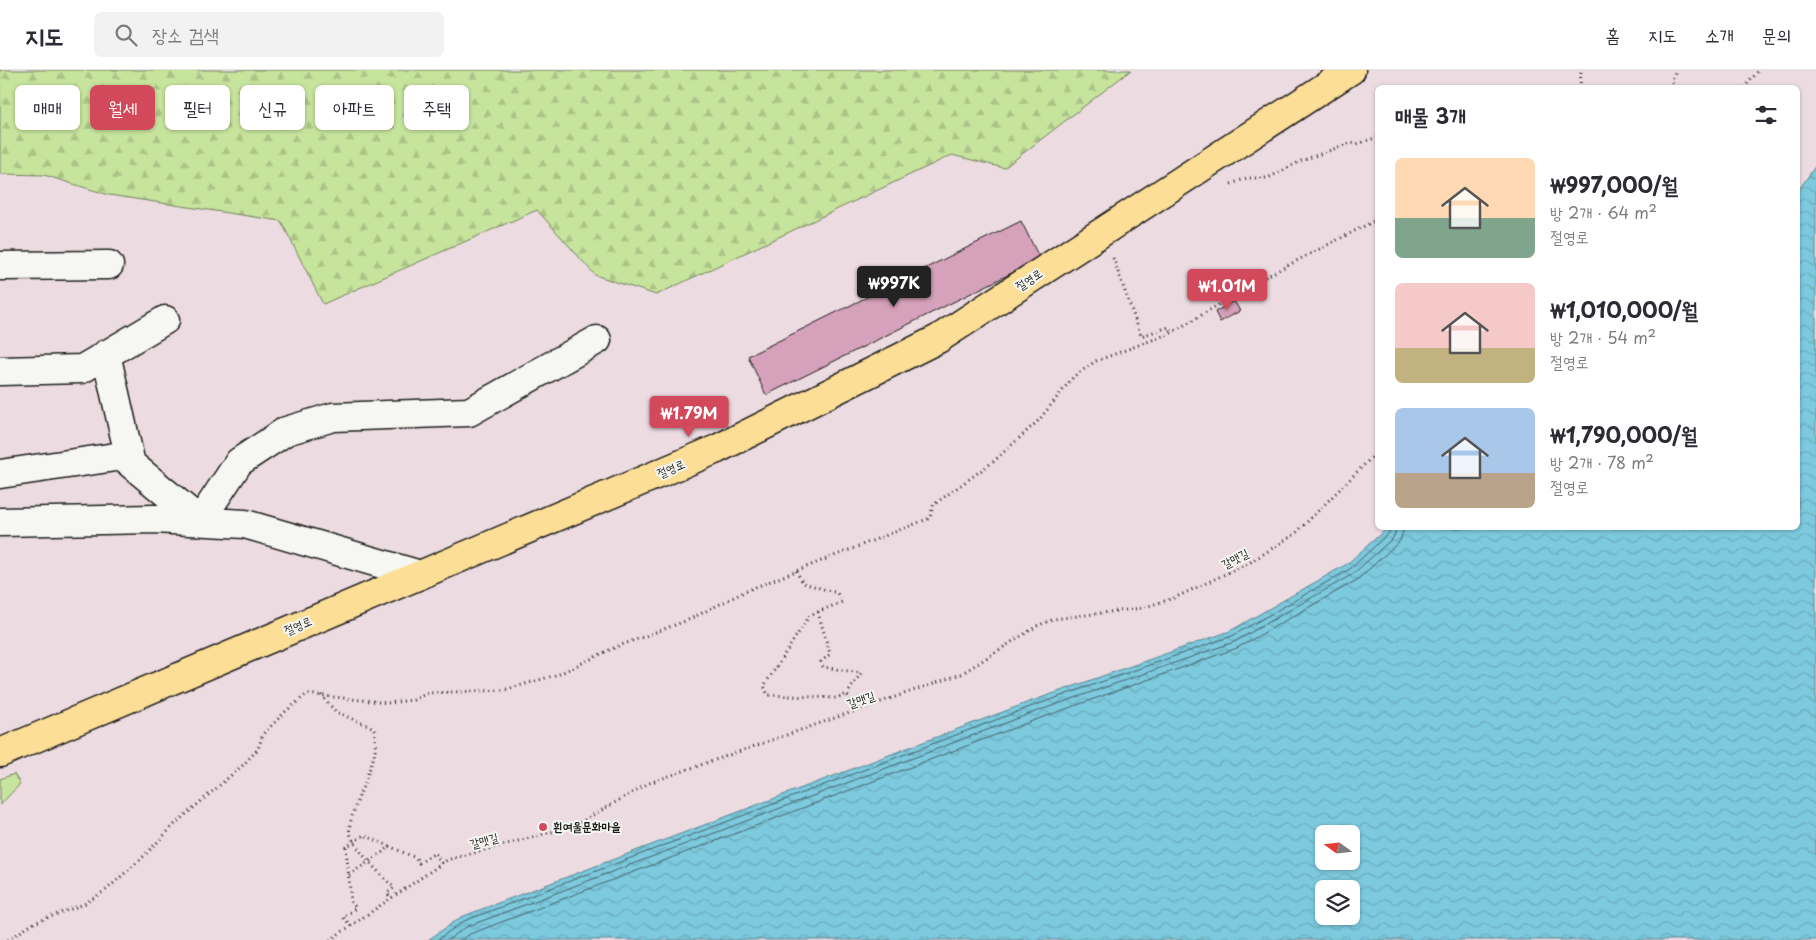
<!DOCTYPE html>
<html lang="ko">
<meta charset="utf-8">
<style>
body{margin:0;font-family:"Playpen Sans","Poor Story",sans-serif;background:#f2f2f3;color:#2b2b33;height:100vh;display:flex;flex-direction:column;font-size:19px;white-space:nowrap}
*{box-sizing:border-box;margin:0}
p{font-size:16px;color:#7c7c81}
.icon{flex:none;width:28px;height:28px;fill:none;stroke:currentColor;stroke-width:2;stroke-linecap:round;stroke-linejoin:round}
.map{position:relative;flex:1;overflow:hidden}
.side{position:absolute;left:1375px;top:15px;width:425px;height:445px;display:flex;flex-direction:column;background:#fff;border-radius:8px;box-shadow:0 1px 4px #0004}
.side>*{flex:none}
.top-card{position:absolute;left:15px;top:15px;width:475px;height:45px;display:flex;gap:10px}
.needle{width:32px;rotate:285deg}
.buttons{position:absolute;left:1315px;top:755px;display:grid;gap:10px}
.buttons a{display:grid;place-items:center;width:45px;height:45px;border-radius:8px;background:#fff;box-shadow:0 1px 4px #0004;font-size:25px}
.price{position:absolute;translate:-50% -42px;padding:0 11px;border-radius:5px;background:#d1495b;color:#fff;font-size:16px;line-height:32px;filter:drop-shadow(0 1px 2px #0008)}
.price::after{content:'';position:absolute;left:50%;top:30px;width:15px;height:11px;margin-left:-8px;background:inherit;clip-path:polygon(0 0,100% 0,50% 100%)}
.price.on{background:#222;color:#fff}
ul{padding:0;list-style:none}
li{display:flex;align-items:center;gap:15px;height:125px;padding:0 20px}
li span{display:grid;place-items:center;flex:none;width:140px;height:100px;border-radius:8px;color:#555}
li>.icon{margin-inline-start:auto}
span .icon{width:60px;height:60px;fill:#fffc;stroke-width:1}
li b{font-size:21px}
h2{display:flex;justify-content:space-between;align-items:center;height:60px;padding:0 20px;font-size:21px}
.tag{padding:0 18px;border-radius:8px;background:#fff;box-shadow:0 1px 4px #0004;font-size:18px;line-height:45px}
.tag.on{background:#d1495b;color:#fff}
header{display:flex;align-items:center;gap:30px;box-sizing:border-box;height:70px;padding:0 25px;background:#fff;border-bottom:1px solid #e1e1e2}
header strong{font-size:24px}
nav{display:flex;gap:28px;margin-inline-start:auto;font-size:18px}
.search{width:350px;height:45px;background:#f2f2f3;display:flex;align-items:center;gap:12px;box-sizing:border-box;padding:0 18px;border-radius:8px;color:#7c7c81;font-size:19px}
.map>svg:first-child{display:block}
.green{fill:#c6e49c;stroke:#71805c}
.forest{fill:url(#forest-firs);stroke:#71805c}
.water{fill:url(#water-waves);stroke:#568490;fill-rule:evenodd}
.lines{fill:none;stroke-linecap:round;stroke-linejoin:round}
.shore{stroke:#436169;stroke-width:1}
.building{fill:#d6a1ba;stroke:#1c1c1c}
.minor-casing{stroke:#1c1c1c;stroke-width:31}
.major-casing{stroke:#1c1c1c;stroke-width:31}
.path{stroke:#1c1c1c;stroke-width:3;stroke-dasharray:1 4;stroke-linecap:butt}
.minor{stroke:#f6f6f2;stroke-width:28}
.major{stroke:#fcde96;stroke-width:28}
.poi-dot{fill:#d1495b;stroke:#f6f6f2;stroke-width:2}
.labels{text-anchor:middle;stroke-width:4;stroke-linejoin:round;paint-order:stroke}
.street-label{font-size:12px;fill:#1c1c1c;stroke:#f6f6f2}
.poi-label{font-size:12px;font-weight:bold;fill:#1c1c1c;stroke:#f6f6f2;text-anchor:start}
</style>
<header>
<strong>지도</strong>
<div class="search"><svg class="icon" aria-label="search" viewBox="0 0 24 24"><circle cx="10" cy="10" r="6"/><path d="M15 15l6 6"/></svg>장소 검색</div>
<nav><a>홈</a><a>지도</a><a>소개</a><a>문의</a></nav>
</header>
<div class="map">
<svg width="1816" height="870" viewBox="0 0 1816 870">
<defs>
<pattern id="forest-firs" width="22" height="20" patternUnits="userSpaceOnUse" patternTransform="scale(1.25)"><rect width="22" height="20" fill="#c6e49c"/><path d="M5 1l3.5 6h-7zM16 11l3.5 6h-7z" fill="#aac386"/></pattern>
<pattern id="water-waves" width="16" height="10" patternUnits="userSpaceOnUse" patternTransform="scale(1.25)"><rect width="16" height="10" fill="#7dc9dd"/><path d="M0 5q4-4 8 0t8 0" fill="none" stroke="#6bacbd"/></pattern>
</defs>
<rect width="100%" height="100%" fill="#ecdce1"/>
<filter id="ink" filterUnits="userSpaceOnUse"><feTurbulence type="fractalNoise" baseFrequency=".02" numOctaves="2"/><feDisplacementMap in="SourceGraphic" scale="10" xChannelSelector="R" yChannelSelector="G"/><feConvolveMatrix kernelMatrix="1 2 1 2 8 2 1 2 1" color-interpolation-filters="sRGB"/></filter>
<g filter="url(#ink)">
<path class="green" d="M14,704L20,714L0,735V709Z"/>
<path class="forest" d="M0,0H1131L1004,98L952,85L656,225L595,205L537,140L323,234L281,151L109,125L44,105L0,104Z"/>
<path class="water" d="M1816,95V870H428L461,847L1029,632L1230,561L1347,494L1387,458H1798V121ZM1324,764H1351V791H1324ZM1324,819H1351V846H1324Z"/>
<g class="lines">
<path class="shore" d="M437,870L464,851L1030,637L1232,566L1350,499L1389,463L1390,458
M448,870L466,857L1032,643L1234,572L1353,504L1393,468L1397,458
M461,870L470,864L1035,650L1237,578L1357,510L1400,471L1404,458"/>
</g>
<path class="building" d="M1021,151L1040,189L766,325L748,286Z
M1234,231L1240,241L1220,252L1215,242Z"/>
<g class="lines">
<defs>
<path id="minor" d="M0,196L109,195
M106,284L131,394L200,451L239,392L286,361L333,347L469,342L597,270
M0,301L82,299L165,250
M0,404L129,385
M0,452L154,449L245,454L420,505"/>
<path id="major" d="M0,683L717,379L938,269L1351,0"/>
</defs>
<use href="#minor" class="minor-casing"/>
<use href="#major" class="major-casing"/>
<path class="path" d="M1580,18L1581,0
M1673,18L1672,10L1676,0
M1744,18L1759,0
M1231,114L1247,108H1268L1301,91L1350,73L1357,74L1378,67
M1113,188L1141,266L1169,257L1171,263
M796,501L803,513L837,523L842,532L810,545L764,616L768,625L836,628L847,624L854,642
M818,542L830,584L821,592L823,597L861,603L847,624
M321,625L336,642L374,658C375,666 376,674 375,681C372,700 346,750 350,763C355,780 381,804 394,818L387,823L391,829
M349,805L390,777
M351,856L343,847L356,838L351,832L346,777L364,765L416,788L419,793L435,783L442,794
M8,870L34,853L84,834L106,820L142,788L176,753L243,695L258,679L263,664L285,642L307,624L388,633L413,630L428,623L503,620L522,615L559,604L616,577L688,550L748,520L930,448L933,435L993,392L1039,350L1074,306L1096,291L1171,263L1265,207L1378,149
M330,870L447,790L574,756L649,713L961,604L1037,556L1054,549L1142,538L1174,528L1249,493L1295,464L1378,381"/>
<use href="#minor" class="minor"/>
<use href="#major" class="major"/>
</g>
</g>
<circle class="poi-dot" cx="543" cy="757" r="5"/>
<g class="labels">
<g class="street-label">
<text transform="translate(1029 210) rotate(-33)" y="4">절영로</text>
<text transform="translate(671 399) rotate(-23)" y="4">절영로</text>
<text transform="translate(1235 489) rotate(-27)" y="4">갈맷길</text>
<text transform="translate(298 556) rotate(-23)" y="4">절영로</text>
<text transform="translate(861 630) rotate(-19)" y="4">갈맷길</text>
<text transform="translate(484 771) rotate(-15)" y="4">갈맷길</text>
</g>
<g class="poi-label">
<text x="553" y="761">흰여울문화마을</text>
</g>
</g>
</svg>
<div class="buttons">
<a><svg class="needle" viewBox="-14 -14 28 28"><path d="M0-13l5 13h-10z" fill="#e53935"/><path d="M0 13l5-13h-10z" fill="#7c7c81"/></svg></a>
<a><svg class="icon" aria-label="layers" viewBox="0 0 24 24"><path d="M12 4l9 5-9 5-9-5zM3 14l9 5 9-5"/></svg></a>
</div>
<b class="price on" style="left:894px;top:238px">₩997K</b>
<b class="price" style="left:1227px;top:241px">₩1.01M</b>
<b class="price" style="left:689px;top:368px">₩1.79M</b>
<div class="top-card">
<a class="tag">매매</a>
<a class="tag on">월세</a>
<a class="tag">필터</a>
<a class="tag">신규</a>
<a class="tag">아파트</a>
<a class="tag">주택</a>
</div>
<section class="side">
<h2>매물 3개<svg class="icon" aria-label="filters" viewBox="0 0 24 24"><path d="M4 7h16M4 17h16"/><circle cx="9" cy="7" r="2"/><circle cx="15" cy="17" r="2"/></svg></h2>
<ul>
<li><span style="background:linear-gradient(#ffd9b3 60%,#7fa58c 0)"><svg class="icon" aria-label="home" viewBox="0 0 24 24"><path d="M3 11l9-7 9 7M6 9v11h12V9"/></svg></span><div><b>₩997,000/월</b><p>방 2개 · 64 m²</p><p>절영로</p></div></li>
<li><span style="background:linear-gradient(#f6c9c9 65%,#c2b280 0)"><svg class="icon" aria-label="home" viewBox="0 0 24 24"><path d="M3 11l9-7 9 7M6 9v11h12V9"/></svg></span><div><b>₩1,010,000/월</b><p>방 2개 · 54 m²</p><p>절영로</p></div></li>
<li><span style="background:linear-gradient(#a9c7e8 65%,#b9a48a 0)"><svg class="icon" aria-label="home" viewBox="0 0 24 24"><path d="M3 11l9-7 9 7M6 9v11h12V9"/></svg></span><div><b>₩1,790,000/월</b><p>방 2개 · 78 m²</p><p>절영로</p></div></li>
</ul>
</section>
</div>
